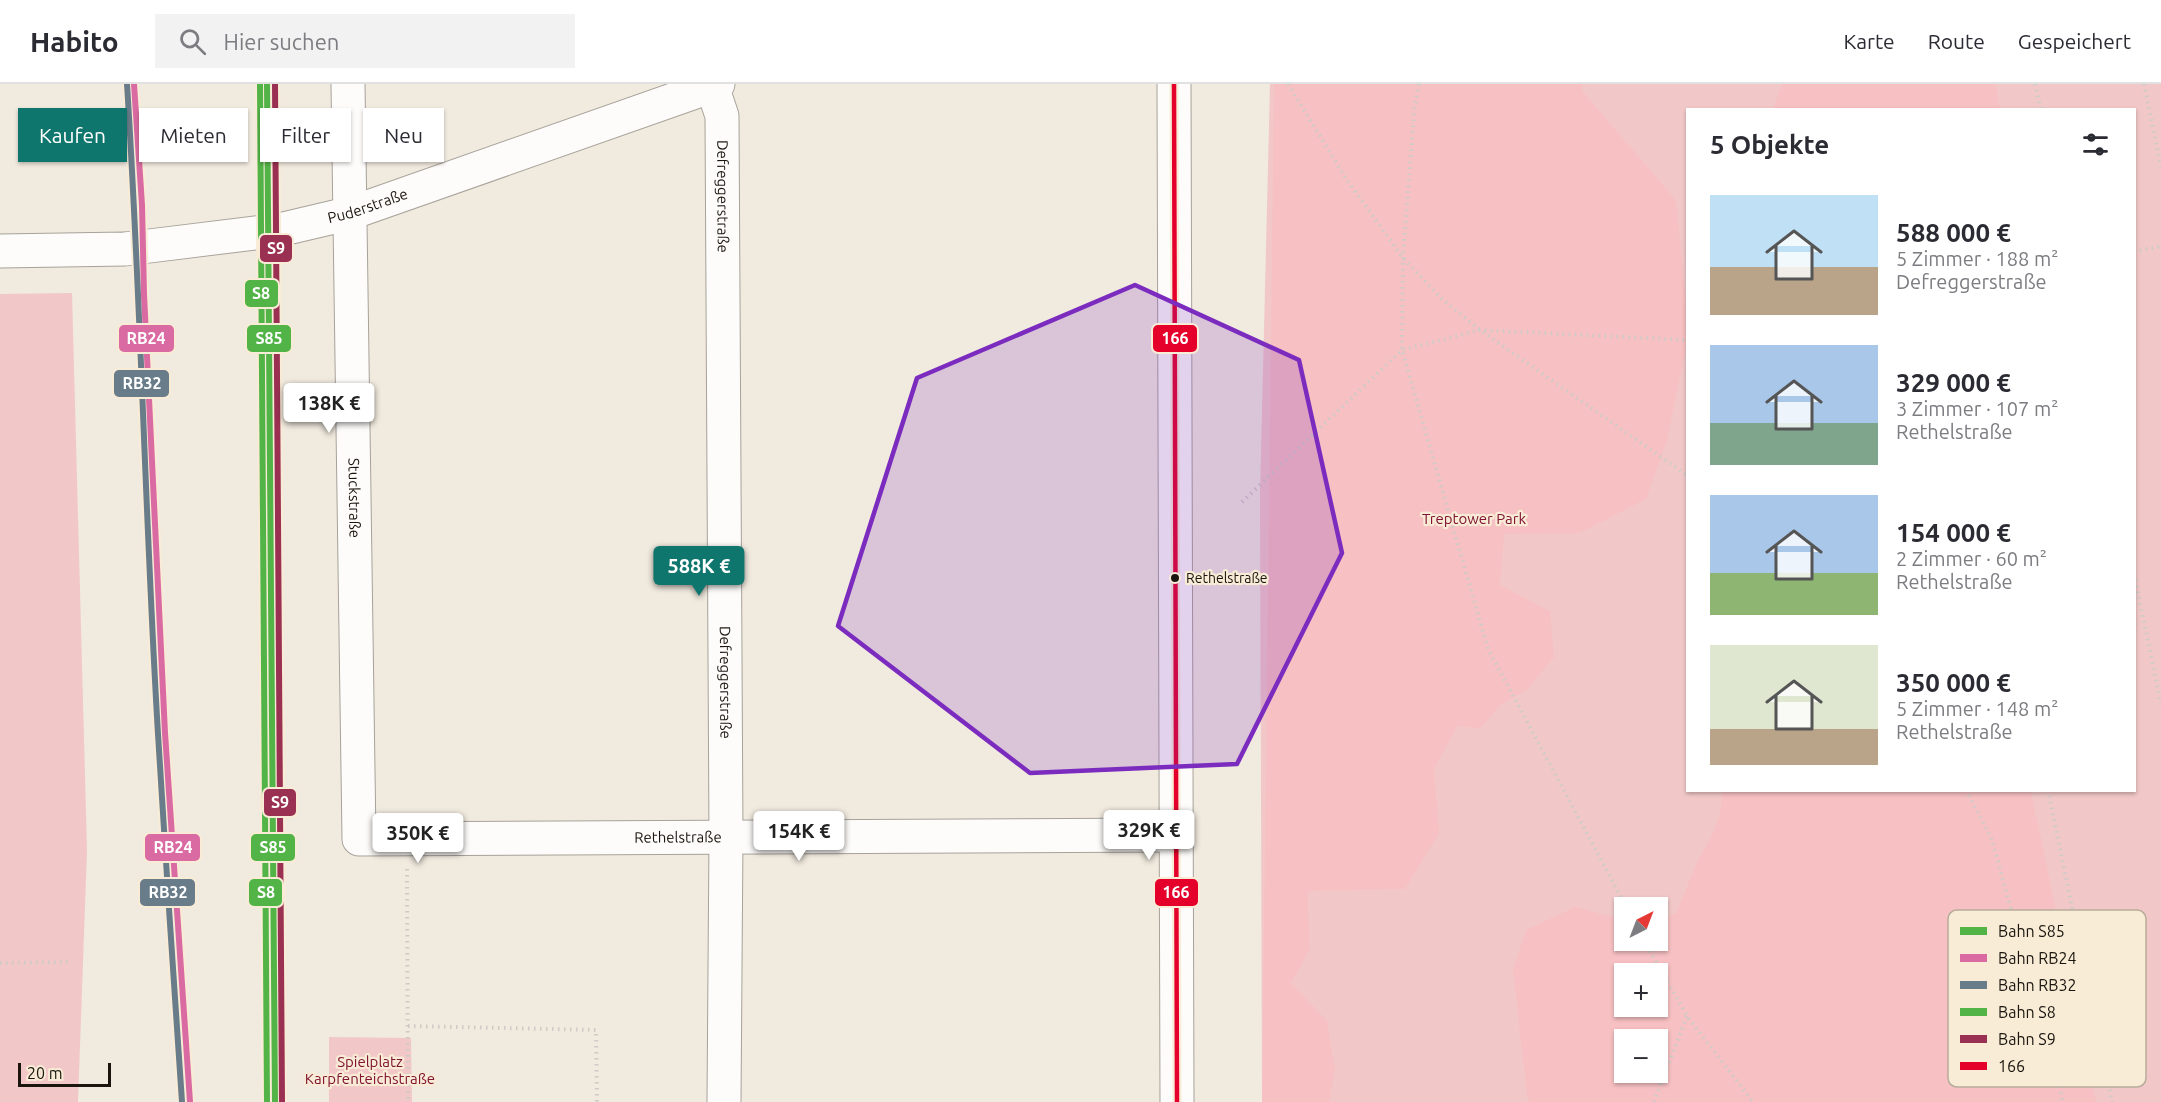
<!DOCTYPE html>
<html lang="de">
<meta charset="utf-8">
<style>
body{margin:0;font-family:Ubuntu,sans-serif;background:#f2f2f3;color:#2b2b33;height:100vh;display:flex;flex-direction:column;font-size:22px;white-space:nowrap}
*{box-sizing:border-box;margin:0}
p{font-size:20px;color:#7c7c81}
.icon{flex:none;width:33px;height:33px;fill:none;stroke:currentColor;stroke-width:2;stroke-linecap:round;stroke-linejoin:round}
.map{position:relative;flex:1;overflow:hidden}
.sheet{position:absolute;left:1686px;top:24px;width:450px;height:684px;display:flex;flex-direction:column;background:#fff;border-radius:0px;box-shadow:0 2px 4px #0004}
.sheet>*{flex:none}
.banner{position:absolute;left:18px;top:24px;width:570px;height:54px;display:flex;gap:12px}
.needle{width:39px;rotate:42deg}
.tools{position:absolute;left:1614px;top:813px;display:grid;gap:12px}
.tools a{display:grid;place-items:center;width:54px;height:54px;border-radius:0px;background:#fff;box-shadow:0 2px 4px #0004;font-size:30px}
.scale{position:absolute;left:18px;bottom:15px;width:93px;box-sizing:border-box;padding-left:6px;border:3px solid #1a160f;border-top:0;font-size:16px;line-height:21px;white-space:nowrap;color:#1a160f;-webkit-text-stroke:4px #f9ecd7;paint-order:stroke}
.price{position:absolute;translate:-50% -51px;padding:0 14px;border-radius:6px;background:#fff;color:#222;font-size:20px;line-height:39px;filter:drop-shadow(0 2px 3px #0008)}
.price::after{content:'';position:absolute;left:50%;top:36px;width:18px;height:14px;margin-left:-9px;background:inherit;clip-path:polygon(0 0,100% 0,50% 100%)}
.price.on{background:#0f766e;color:#fff}
ul{padding:0;list-style:none}
li{display:flex;align-items:center;gap:18px;height:150px;padding:0 24px}
li span{display:grid;place-items:center;flex:none;width:168px;height:120px;border-radius:0px;color:#555}
li>.icon{margin-inline-start:auto}
span .icon{width:72px;height:72px;fill:#fffc;stroke-width:1}
li b{font-size:26px}
h2{display:flex;justify-content:space-between;align-items:center;height:72px;padding:0 24px;font-size:26px}
.tag{padding:0 21px;border-radius:0px;background:#fff;box-shadow:0 2px 4px #0004;font-size:21px;line-height:54px}
.tag.on{background:#0f766e;color:#fff}
header{display:flex;align-items:center;gap:36px;box-sizing:border-box;height:84px;padding:0 30px;background:#fff;border-bottom:2px solid #e1e1e2}
header strong{font-size:28px}
nav{display:flex;gap:33px;margin-inline-start:auto;font-size:21px}
.search{width:420px;height:54px;background:#f2f2f3;display:flex;align-items:center;gap:15px;box-sizing:border-box;padding:0 21px;border-radius:0px;color:#7c7c81;font-size:22px}
.map>svg:first-child{display:block}
.green{fill:#f1c8c7;fill-rule:evenodd}
.forest{fill:#f7c0c2;fill-rule:evenodd}
.lines{fill:none;stroke-linecap:round;stroke-linejoin:round}
.street-casing{stroke:#a7a29a;stroke-width:35}
.primary-casing{stroke:#a7a29a;stroke-width:35}
.path{stroke:#cecbc7;stroke-width:4;stroke-dasharray:1.5 4.5;stroke-linecap:butt}
.street{stroke:#fdfcfa;stroke-width:33}
.primary{stroke:#fdfcfa;stroke-width:33}
.bus-1-casing{stroke:#f9ecd7;stroke-width:9}
.bus-1{stroke:#e4002b;stroke-width:4.5}
.rail-1-casing{stroke:#f9ecd7;stroke-width:10}
.rail-2-casing{stroke:#f9ecd7;stroke-width:10}
.rail-3-casing{stroke:#f9ecd7;stroke-width:10}
.rail-4-casing{stroke:#f9ecd7;stroke-width:10}
.rail-5-casing{stroke:#f9ecd7;stroke-width:10}
.rail-1{stroke:#52b447;stroke-width:6}
.rail-2{stroke:#da6ba2;stroke-width:6}
.rail-3{stroke:#697c8a;stroke-width:6}
.rail-4{stroke:#52b447;stroke-width:6}
.rail-5{stroke:#9a3052;stroke-width:6}
.marked{fill:#7b2cbf;fill-opacity:0.2;stroke:#7b2cbf;stroke-width:4.5;stroke-linejoin:round}
.bus-dot{fill:#1a160f;stroke:#f9ecd7;stroke-width:2}
.labels{text-anchor:middle;stroke-width:4.5;stroke-linejoin:round;paint-order:stroke}
.bus-label{font-size:14px;fill:#1a160f;stroke:#f9ecd7;text-anchor:start}
.street-label{font-size:15px;fill:#1a160f;stroke:#f9ecd7}
.park-label{font-size:15px;fill:#811432;stroke:#f9ecd7}
.key{fill:#f9ecd7;stroke:#b6ac9b;stroke-width:1.5}
.key-label{font-size:16px;fill:#1a160f}
.line-badge{stroke:#f9ecd7;stroke-width:2}
.badge-label{font-size:16px;text-anchor:middle;font-weight:bold;fill:#fff}
</style>
<header>
<strong>Habito</strong>
<div class="search"><svg class="icon" aria-label="search" viewBox="0 0 24 24"><circle cx="10" cy="10" r="6"/><path d="M15 15l6 6"/></svg>Hier suchen</div>
<nav><a>Karte</a><a>Route</a><a>Gespeichert</a></nav>
</header>
<div class="map">
<svg width="2161" height="1018" viewBox="0 0 2161 1018">
<rect width="100%" height="100%" fill="#f1eadf"/>
<path class="green" d="M1270,0H2161V1018H1262L1260,410ZM1688,26H2134V706H1688ZM1624,824H1658V856H1624ZM1624,890H1658V922H1624ZM1624,956H1658V988H1624Z
M72,209L87,766L78,1018H0V210Z
M329,953L411,954L412,1018H329Z"/>
<path class="forest" d="M1274,0H1582L1583,8L1676,116L1687,229V259L1667,356L1646,415L1580,449L1504,450L1500,501L1550,527L1554,573L1528,605L1502,620L1480,644L1457,642L1434,685L1439,749L1405,805L1308,807L1309,867L1291,899L1327,937L1335,986L1329,1018H1262Z
M1782,0H1995L2000,25H1773Z
M1722,707H2031L2096,1018H1530L1527,1012L1513,886L1526,846L1575,823L1613,833L1624,841V856H1658V836L1676,829C1683,813 1689,797 1696,781C1709,755 1723,737 1722,707ZM1624,890H1658V922H1624ZM1624,956H1658V988H1624Z"/>
<g class="lines">
<defs>
<g id="street">
<path id="s1" d="M348,0L359,755L1176,751"/>
<path id="s2" d="M712,2L722,32L726,753L724,1018"/>
<path id="s3" d="M0,167L125,165L279,146L351,129L718,0"/>
</g>
<path id="primary" d="M1174,0L1177,1018"/>
</defs>
<use href="#street" class="street-casing"/>
<use href="#primary" class="primary-casing"/>
<path class="path" d="M1288,0L1345,93L1403,174L1442,215L1480,246L1688,392
M1419,0L1414,28L1403,174L1402,266L1488,565L1627,824
M2035,0L2041,26
M2144,0L2161,83
M2134,168L2161,162
M1242,418L1402,266L1480,246L1688,256
M2134,490L2161,620
M1966,706L1991,753L2060,999L2062,1018
M2048,706L2112,1018
M407,785L408,1018
M1644,856L1687,932L1753,1018
M0,879L72,878
M408,942L596,946L597,1018
M1654,1018L1687,932"/>
<use href="#street" class="street"/>
<use href="#primary" class="primary"/>
<defs>
<path id="bus-1" d="M1174,0L1177,1018"/>
</defs>
<use href="#bus-1" class="bus-1-casing"/>
<use href="#bus-1" class="bus-1"/>
<defs>
<path id="rail-1" d="M267,0L275,1018"/>
<path id="rail-2" d="M134,0L142,121L144,210L165,649L190,1018"/>
<path id="rail-3" d="M127,0C141,217 145,434 158,650C165,773 174,895 182,1018"/>
<path id="rail-4" d="M260,0L267,1018"/>
<path id="rail-5" d="M275,0L282,1018"/>
</defs>
<use href="#rail-1" class="rail-1-casing"/>
<use href="#rail-2" class="rail-2-casing"/>
<use href="#rail-3" class="rail-3-casing"/>
<use href="#rail-4" class="rail-4-casing"/>
<use href="#rail-5" class="rail-5-casing"/>
<use href="#rail-1" class="rail-1"/>
<use href="#rail-2" class="rail-2"/>
<use href="#rail-3" class="rail-3"/>
<use href="#rail-4" class="rail-4"/>
<use href="#rail-5" class="rail-5"/>
</g>
<path class="marked" d="M1135,201L1299,276L1342,469L1237,680L1030,689L838,542L917,294Z"/>
<circle class="bus-dot" cx="1175" cy="494" r="5"/>
<g class="labels">
<g class="bus-label">
<text x="1186" y="499">Rethelstraße</text>
</g>
<g class="street-label">
<text dy="5" stroke="none"><textPath href="#s2" startOffset="112">Defreggerstraße</textPath></text>
<text dy="5" stroke="none"><textPath href="#s3" startOffset="372">Puderstraße</textPath></text>
<text dy="5" stroke="none"><textPath href="#s1" startOffset="414">Stuckstraße</textPath></text>
<text dy="5" stroke="none"><textPath href="#s2" startOffset="598">Defreggerstraße</textPath></text>
<text dy="5" stroke="none"><textPath href="#s1" startOffset="1074">Rethelstraße</textPath></text>
</g>
<g class="park-label">
<text x="1474" y="440">Treptower Park</text>
<text x="370" y="983">Spielplatz<tspan x="370" dy="17">Karpfenteichstraße</tspan></text>
</g>
</g>
<rect x="1948" y="826" width="198" height="177" rx="9" class="key"/>
<rect x="1960" y="843" width="27" height="8" fill="#52b447"/>
<rect x="1960" y="870" width="27" height="8" fill="#da6ba2"/>
<rect x="1960" y="897" width="27" height="8" fill="#697c8a"/>
<rect x="1960" y="924" width="27" height="8" fill="#52b447"/>
<rect x="1960" y="951" width="27" height="8" fill="#9a3052"/>
<rect x="1960" y="978" width="27" height="8" fill="#e4002b"/>
<g class="key-label">
<text x="1998" y="853">Bahn S85</text>
<text x="1998" y="880">Bahn RB24</text>
<text x="1998" y="907">Bahn RB32</text>
<text x="1998" y="934">Bahn S8</text>
<text x="1998" y="961">Bahn S9</text>
<text x="1998" y="988">166</text>
</g>
<g class="line-badge">
<rect x="259" y="150" width="34" height="29" rx="6" fill="#9a3052"/>
<rect x="244" y="195" width="35" height="29" rx="6" fill="#52b447"/>
<rect x="246" y="240" width="46" height="29" rx="6" fill="#52b447"/>
<rect x="1152" y="240" width="46" height="29" rx="6" fill="#e4002b"/>
<rect x="118" y="240" width="57" height="29" rx="6" fill="#da6ba2"/>
<rect x="113" y="285" width="57" height="29" rx="6" fill="#697c8a"/>
<rect x="263" y="704" width="34" height="29" rx="6" fill="#9a3052"/>
<rect x="250" y="749" width="46" height="29" rx="6" fill="#52b447"/>
<rect x="144" y="749" width="57" height="29" rx="6" fill="#da6ba2"/>
<rect x="248" y="794" width="35" height="29" rx="6" fill="#52b447"/>
<rect x="1154" y="794" width="45" height="29" rx="6" fill="#e4002b"/>
<rect x="139" y="794" width="57" height="29" rx="6" fill="#697c8a"/>
</g>
<g class="badge-label">
<text x="276" y="170">S9</text>
<text x="261" y="215">S8</text>
<text x="269" y="260">S85</text>
<text x="1175" y="260">166</text>
<text x="146" y="260">RB24</text>
<text x="142" y="305">RB32</text>
<text x="280" y="724">S9</text>
<text x="273" y="769">S85</text>
<text x="173" y="769">RB24</text>
<text x="266" y="814">S8</text>
<text x="1176" y="814">166</text>
<text x="168" y="814">RB32</text>
</g>
</svg>
<div class="tools">
<a><svg class="needle" viewBox="-14 -14 28 28"><path d="M0-13l5 13h-10z" fill="#e53935"/><path d="M0 13l5-13h-10z" fill="#7c7c81"/></svg></a>
<a>+</a>
<a>−</a>
</div>
<div class="scale">20 m</div>
<b class="price" style="left:329px;top:350px">138K €</b>
<b class="price on" style="left:699px;top:513px">588K €</b>
<b class="price" style="left:1149px;top:777px">329K €</b>
<b class="price" style="left:799px;top:778px">154K €</b>
<b class="price" style="left:418px;top:780px">350K €</b>
<div class="banner">
<a class="tag on">Kaufen</a>
<a class="tag">Mieten</a>
<a class="tag">Filter</a>
<a class="tag">Neu</a>
</div>
<section class="sheet">
<h2>5 Objekte<svg class="icon" aria-label="filters" viewBox="0 0 24 24"><path d="M4 7h16M4 17h16"/><circle cx="9" cy="7" r="2"/><circle cx="15" cy="17" r="2"/></svg></h2>
<ul>
<li><span style="background:linear-gradient(#bfe0f5 60%,#b9a48a 0)"><svg class="icon" aria-label="home" viewBox="0 0 24 24"><path d="M3 11l9-7 9 7M6 9v11h12V9"/></svg></span><div><b>588 000 €</b><p>5 Zimmer · 188 m²</p><p>Defreggerstraße</p></div></li>
<li><span style="background:linear-gradient(#a9c7e8 65%,#7fa58c 0)"><svg class="icon" aria-label="home" viewBox="0 0 24 24"><path d="M3 11l9-7 9 7M6 9v11h12V9"/></svg></span><div><b>329 000 €</b><p>3 Zimmer · 107 m²</p><p>Rethelstraße</p></div></li>
<li><span style="background:linear-gradient(#a9c7e8 65%,#8fb573 0)"><svg class="icon" aria-label="home" viewBox="0 0 24 24"><path d="M3 11l9-7 9 7M6 9v11h12V9"/></svg></span><div><b>154 000 €</b><p>2 Zimmer · 60 m²</p><p>Rethelstraße</p></div></li>
<li><span style="background:linear-gradient(#dfe7d0 70%,#b9a48a 0)"><svg class="icon" aria-label="home" viewBox="0 0 24 24"><path d="M3 11l9-7 9 7M6 9v11h12V9"/></svg></span><div><b>350 000 €</b><p>5 Zimmer · 148 m²</p><p>Rethelstraße</p></div></li>
</ul>
</section>
</div>
